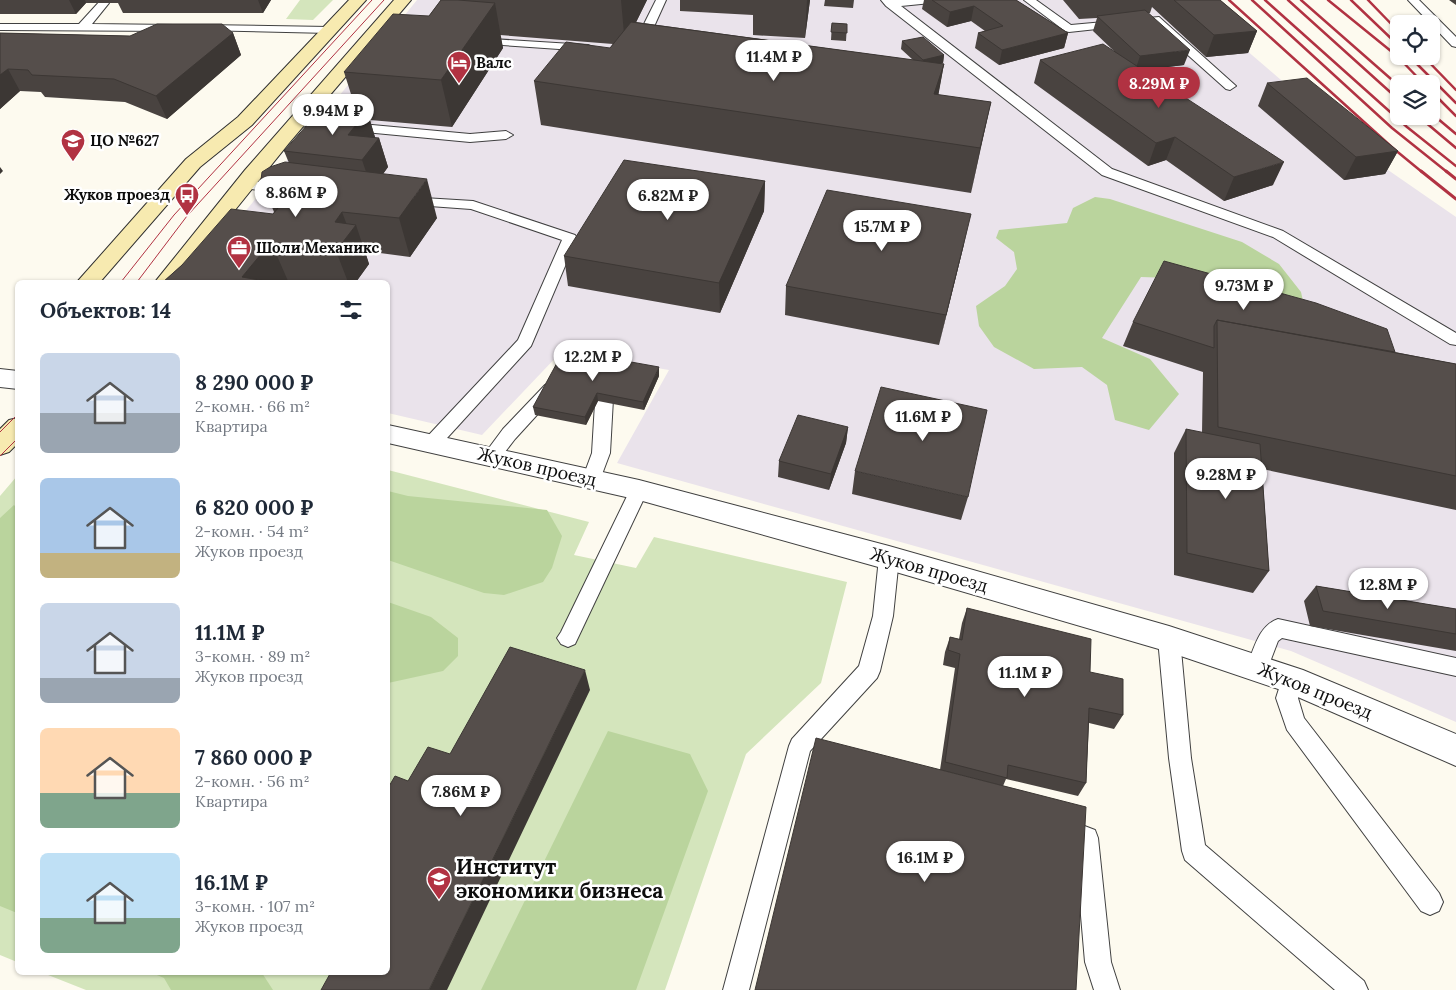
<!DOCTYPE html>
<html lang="ru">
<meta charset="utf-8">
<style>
body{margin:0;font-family:Lora,serif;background:#f2f2f3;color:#1f2937;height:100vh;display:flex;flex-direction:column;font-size:19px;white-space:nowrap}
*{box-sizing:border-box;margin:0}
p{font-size:16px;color:#747a83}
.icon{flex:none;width:28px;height:28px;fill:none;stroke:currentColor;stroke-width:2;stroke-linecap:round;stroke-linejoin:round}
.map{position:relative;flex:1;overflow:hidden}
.panel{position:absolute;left:15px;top:280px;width:375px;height:695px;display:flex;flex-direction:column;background:#fff;border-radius:8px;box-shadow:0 1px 4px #0004}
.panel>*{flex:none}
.controls{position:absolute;left:1390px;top:15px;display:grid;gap:10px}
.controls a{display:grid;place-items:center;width:50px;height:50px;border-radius:8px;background:#fff;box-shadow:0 1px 4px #0004;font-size:25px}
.price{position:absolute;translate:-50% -42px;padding:0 11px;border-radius:18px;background:#fff;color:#222;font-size:16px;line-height:32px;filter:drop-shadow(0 1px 2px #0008)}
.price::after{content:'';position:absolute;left:50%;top:30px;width:15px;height:11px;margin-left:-8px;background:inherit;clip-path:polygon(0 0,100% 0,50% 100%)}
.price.current{background:#b13242;color:#fff}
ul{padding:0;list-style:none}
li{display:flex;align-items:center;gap:15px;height:125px;padding:0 25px}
li span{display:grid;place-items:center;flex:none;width:140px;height:100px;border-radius:8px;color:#555}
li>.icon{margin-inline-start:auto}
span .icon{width:60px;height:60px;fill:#fffc;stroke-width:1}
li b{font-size:21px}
h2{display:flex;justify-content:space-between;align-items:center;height:60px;padding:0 25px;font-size:21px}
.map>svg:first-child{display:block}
.industrial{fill:#eae3eb}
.green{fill:#d4e5bc}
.forest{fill:#bad49d}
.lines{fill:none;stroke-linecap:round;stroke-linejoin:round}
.service-casing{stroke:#404040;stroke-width:2}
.minor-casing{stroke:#404040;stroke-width:2}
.tertiary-casing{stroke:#404040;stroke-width:2}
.secondary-casing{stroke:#2f2f2f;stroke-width:2}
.service{fill:#fff;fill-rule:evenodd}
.minor{fill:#fff;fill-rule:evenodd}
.tertiary{fill:#fff;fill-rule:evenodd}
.secondary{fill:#f7eab0;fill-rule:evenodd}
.tram{stroke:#b13242;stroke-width:1}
.rail-far1{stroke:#b13242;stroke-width:2.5}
.rail{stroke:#b13242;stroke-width:3}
.wall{fill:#494340}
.shaded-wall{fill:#3c3734}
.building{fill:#554e4b;stroke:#3c3734}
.labels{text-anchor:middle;stroke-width:5;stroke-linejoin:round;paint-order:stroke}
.far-poi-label{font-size:15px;font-weight:bold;fill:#0d0d0d;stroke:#fff;text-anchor:start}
.street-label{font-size:18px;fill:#0d0d0d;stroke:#fff}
.near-poi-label{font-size:21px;font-weight:bold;fill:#0d0d0d;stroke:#fff;text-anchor:start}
</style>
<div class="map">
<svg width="1456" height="990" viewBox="0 0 1456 990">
<rect width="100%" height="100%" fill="#fdfaef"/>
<path class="industrial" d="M417,0H1188L1375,161L1456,217V722L1291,651L617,463L669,370L561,352L482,435L388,413V282H188Z"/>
<path class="green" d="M300,0H333L313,20L286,19Z
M388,470L589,522L574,555L636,568L654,537L847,582L821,683L746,754L665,990H86L43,973L388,972Z
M17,476V962L0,955V496Z"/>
<path class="forest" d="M1095,197L1110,199L1242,242L1279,264L1301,292L1303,301L1171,278L1141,277L1102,338L1150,359L1179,394L1149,430L1115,420L1107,385L1082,367L1034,369L994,347L979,326L976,306L1005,286L1017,269L1014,252L996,238L999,230L1067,223L1073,208Z
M388,491L408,496L547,510L562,536L552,568L543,582L504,595L484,593L388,560Z
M14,505L18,509L17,913L0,906V518Z
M388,602L431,617L458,638V656L443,671L388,683Z
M608,731L690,754L708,791L636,990H481Z
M152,973H262L273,990H171L164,978Z"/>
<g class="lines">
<defs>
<path id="service" d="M105,0L109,3L92,24L174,25L180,28L174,31L0,30V24H79L100,1Z
M656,0H666L647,42L637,48L633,47L631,45L636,40Z
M881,0H936L931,3L901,6L1112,169L1283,231L1456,333V345L1450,344L1273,237L1102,175L886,6Z
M1024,0H1036L1071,25L1159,17L1236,86L1230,90L1226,89L1152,23L1069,32L1065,31Z
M1408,0H1419L1456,37V47L1452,46Z
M201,25L329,27L335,30L329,33L197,30L195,28Z
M476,38L588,45L594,48L588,51L472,43L470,41Z
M296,118L470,134L506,131L513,135L506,139L470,142L291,125L290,122Z
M244,180L290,187L297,191L290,195L239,187L237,184Z
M407,197L473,201L575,235L577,238L531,346L437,449L431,451L425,449L422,444L425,439L518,340L562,240L471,209L402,204L400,201Z
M551,383L557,385L560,389L557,393L515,439L498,461L492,463L486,461L483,456L503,429L545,385Z
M583,389L610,395L613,399L610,453L598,485L591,487L584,485L582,480L592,453L595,403L577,399L574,395L577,391Z
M639,483L646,485L648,490L575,644L568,647L561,644L557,638L561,632L630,490L632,485Z
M889,550L896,552L899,558L893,616L880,671L877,678L810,751L749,990H723L789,746L792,739L859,666L873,616L879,558L882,552Z
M1278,619L1456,658V676L1282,638L1278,641L1265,675L1257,677L1249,675L1246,668C1254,650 1258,626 1278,619Z
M1169,630L1176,633L1180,639L1191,758L1205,845L1364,981L1368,990H1335L1185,860L1182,851L1169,758L1158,639L1162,633Z
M1292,670L1300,673L1303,680L1298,698L1304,718L1439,893L1443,902L1439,911L1430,915L1421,911L1287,730L1276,698L1284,673Z
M1061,817L1095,830L1098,838L1111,962L1120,990H1094L1085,962L1075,846L1052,837L1049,829L1052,821Z"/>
<path id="minor" d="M0,369L18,371V389L0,387Z"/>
<path id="tertiary" d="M388,425L639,480L889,546L1169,626L1303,670L1456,734V766L1284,691L1169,652L889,570L639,500L388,443Z"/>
<path id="secondary" d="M349,0H366L252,125L200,167L100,282H77L186,159L238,117Z
M394,0H411L289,143L177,282H155L245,170Z
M18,418V443L9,452L0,455V429L9,420Z"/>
</defs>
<use href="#service" class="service-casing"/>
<use href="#minor" class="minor-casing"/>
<use href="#tertiary" class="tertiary-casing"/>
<use href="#secondary" class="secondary-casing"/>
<use href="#service" class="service"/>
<use href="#minor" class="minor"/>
<use href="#tertiary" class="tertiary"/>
<use href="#secondary" class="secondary"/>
<path class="tram" d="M121,282L174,215L372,0
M137,282L187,216L384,0
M0,432L18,414
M0,456L18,438"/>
<path class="rail-far1" d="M1229,0L1394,149L1422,172
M1252,0L1392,128L1447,172
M1265,0L1407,127L1456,166
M1288,0L1399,100
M1301,0L1399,86
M1328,0L1397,56L1424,84
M1351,0L1399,46
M1368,0L1399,32
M1409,56L1456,103
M1423,56L1456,90
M1431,91L1456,116
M1431,113L1456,134
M1418,116L1456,148"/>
<path class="rail" d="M1421,171L1456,199
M1446,171L1456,179"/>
</g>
<path class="wall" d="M0,0H271L263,13H123L118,3H86L76,14H0Z
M441,0H647L636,22L913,60L901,49L902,41L944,55L943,63H940L944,64L938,95L991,102L971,193L541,125L534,81L610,48L613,44L500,35L503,48L452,127L370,120L375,138H379L388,167L383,174L437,218L410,257L365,251L369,264L356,282H297L288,281L287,282H163L182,265L273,214L274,212L261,180L289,163L284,151L356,110L344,72L429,16Z
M680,0H810L805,38L753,35V15L680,11Z
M825,0H854L853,8L824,6Z
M924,0H1016L1068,33L1064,48L999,65L975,48L978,33L985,31L971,21L947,27L922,9Z
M1063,0H1220L1257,31L1248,53L1206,57L1152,7L1150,13H1148L1184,65L1143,70L1273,185L1224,201L1166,160L1148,166L1034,83L1040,60L1115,52L1093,31L1097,18L1079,19Z
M1449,0H1456V5Z
M832,23L847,24L846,41L831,40Z
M0,33L130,36L233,33L241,55L167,119L125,102L45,97L41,92L20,91L0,109Z
M1267,83L1398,151L1385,174L1344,180L1258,106Z
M765,181L764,211L720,313L568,286L564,256Z
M964,244L939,345L785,315L786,286Z
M1316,303L1395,352L1456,364V510L1262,469L1269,571L1253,593L1174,575V453L1186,429L1202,433L1203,372L1123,346L1133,322Z
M659,376L644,410L598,401L586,425L535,415L533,407Z
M848,427L846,443L829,490L778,477L779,461Z
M855,471L968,497L961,520L852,494Z
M1316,586L1456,609V651L1310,626L1304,601Z
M967,608L1090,672L1123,715L1114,729L1089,723L1086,783L1078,796L1006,779L1003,786L940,770L955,668L943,665L945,652L950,637L959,639L962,623Z"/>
<path class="shaded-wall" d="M69,0H85L86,3L76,14Z
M258,0H271L263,13Z
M621,0H647L625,45Z
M807,0H810L805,38Z
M495,3L503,48L452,127L441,80Z
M974,6L971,21L947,27L950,12Z
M1257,31L1248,53L1206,57L1214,35Z
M233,33L241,55L167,119L156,96Z
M1068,33L1064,48L999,65L1002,50Z
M1190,50L1184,65L1135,71L1140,56Z
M944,55L943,63L922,67L923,60Z
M944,64L936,108L934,94Z
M8,69L20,91L0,109V75Z
M991,102L981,146L971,193L980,148Z
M367,111L376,140L348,135Z
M1175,137L1166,160L1148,166L1156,143Z
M379,138L388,167L372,189L362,160Z
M1398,151L1385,174L1344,180L1356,157Z
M1284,162L1273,185L1224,201L1234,177Z
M0,167L3,171L0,174Z
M427,179L437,218L410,257L399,218Z
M765,181L764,211L720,313L719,283Z
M342,212L350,233L356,225L369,264L356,282H348L336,251L335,222Z
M971,214L964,244L939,345L946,315Z
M271,242L288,281L287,282H245L242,277Z
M659,367V376L644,410L643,402Z
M597,393L598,401L586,425L585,417Z
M848,427L846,443L829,490L831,474Z
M585,670L590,690L447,990H429Z"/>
<path class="building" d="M441,0H458L495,3L441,80L344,72L393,14L429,16Z
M932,0H1016L1068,33L1002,50L978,33L1003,26L974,6L950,12Z
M1174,0H1220L1257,31L1214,35Z
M1145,10L1190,50L1140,56L1097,16Z
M631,22L944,64L934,94L991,102L980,148L534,81L566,42L610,48Z
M832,23L847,24V33L831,32Z
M157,24H222L233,33L156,96L114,79L32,75L28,70L8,69L0,75V33L130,36Z
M923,37L944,55L923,60L902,41Z
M1103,44L1284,162L1234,177L1175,137L1156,143L1040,60Z
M1307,78L1398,151L1356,157L1267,83Z
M323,107L367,111L348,135L379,138L362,160L284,151Z
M624,160L765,181L719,283L564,256Z
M285,162L427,179L399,218L342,212L335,222L356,225L336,251L271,242L242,277L271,282H163L182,265L231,209L273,214L295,188L269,185L261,180L262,172L270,167Z
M827,190L971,214L946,315L786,286Z
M1164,261L1316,303L1387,329L1395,352L1217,320L1214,326V348L1133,322Z
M1217,320L1456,364V476L1218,427Z
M564,350L659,367L643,402L597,393L585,417L533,407Z
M881,387L987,410L968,497L855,471Z
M798,415L848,427L831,474L779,461Z
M1186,429L1260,444L1269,571L1187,553Z
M1316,586L1456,609V634L1323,611Z
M967,608L1091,639L1090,672L1123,679V715L1089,708L1086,783L1008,765L1007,778L945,762L960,654L948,650L950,637L962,640Z
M510,647L585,670L429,990H321L331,972H388V788L395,776L408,781L428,747L450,754Z
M816,738L1086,807L1076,990H755Z"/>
<defs>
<symbol id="hotel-pin" viewBox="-11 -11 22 30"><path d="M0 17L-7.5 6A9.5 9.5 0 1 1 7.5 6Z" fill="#b13242" stroke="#fff"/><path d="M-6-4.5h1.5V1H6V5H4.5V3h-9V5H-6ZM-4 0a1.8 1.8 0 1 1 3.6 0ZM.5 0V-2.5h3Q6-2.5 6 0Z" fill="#fff"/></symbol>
<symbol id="school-pin" viewBox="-11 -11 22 30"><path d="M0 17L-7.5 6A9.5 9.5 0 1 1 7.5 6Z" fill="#b13242" stroke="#fff"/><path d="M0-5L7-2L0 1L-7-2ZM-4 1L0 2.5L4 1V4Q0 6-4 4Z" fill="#fff"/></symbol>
<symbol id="bus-pin" viewBox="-11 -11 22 30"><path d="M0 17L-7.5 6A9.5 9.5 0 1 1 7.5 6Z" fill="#b13242" stroke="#fff"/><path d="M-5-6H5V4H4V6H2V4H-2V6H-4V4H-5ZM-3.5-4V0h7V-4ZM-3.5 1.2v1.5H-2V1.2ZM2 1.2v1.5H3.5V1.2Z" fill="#fff"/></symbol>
<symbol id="office-pin" viewBox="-11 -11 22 30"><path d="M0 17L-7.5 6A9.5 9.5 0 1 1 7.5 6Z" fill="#b13242" stroke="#fff"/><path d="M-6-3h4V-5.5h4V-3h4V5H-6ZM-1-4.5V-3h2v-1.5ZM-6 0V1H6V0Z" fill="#fff"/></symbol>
<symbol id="university-pin" viewBox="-11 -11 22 30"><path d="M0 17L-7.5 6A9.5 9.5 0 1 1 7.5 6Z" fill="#b13242" stroke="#fff"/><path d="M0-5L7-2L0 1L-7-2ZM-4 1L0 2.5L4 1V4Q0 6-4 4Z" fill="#fff"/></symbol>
</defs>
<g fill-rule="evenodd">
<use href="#hotel-pin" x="445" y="49" width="28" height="38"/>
<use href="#school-pin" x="59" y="127" width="28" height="38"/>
<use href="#bus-pin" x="173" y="181" width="28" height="38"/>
<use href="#office-pin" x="225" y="234" width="28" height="38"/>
<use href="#university-pin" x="425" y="865" width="28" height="38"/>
</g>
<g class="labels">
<g class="far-poi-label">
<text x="476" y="68">Валс</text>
<text x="90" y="146">ЦО №627</text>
<text x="170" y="200" text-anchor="end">Жуков проезд</text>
<text x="256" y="253">Шоли Механикс</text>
</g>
<g class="street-label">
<text transform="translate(537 467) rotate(13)" y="6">Жуков проезд</text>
<text transform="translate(929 570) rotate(16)" y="6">Жуков проезд</text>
<text transform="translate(1315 691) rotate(22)" y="6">Жуков проезд</text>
</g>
<g class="near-poi-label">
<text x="456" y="874">Институт<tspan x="456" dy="24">экономики бизнеса</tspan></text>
</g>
</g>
</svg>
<div class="controls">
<a><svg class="icon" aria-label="locate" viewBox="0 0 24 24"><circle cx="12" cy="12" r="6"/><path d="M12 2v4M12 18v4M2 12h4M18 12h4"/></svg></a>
<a><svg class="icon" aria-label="layers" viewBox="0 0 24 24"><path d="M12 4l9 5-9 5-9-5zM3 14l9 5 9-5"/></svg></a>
</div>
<b class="price" style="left:774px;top:82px">11.4M ₽</b>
<b class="price current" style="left:1159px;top:109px">8.29M ₽</b>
<b class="price" style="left:333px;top:136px">9.94M ₽</b>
<b class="price" style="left:296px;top:218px">8.86M ₽</b>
<b class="price" style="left:668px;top:221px">6.82M ₽</b>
<b class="price" style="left:882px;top:252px">15.7M ₽</b>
<b class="price" style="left:1244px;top:311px">9.73M ₽</b>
<b class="price" style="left:593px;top:382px">12.2M ₽</b>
<b class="price" style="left:923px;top:442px">11.6M ₽</b>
<b class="price" style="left:1226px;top:500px">9.28M ₽</b>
<b class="price" style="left:1388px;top:610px">12.8M ₽</b>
<b class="price" style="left:1025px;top:698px">11.1M ₽</b>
<b class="price" style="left:461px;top:817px">7.86M ₽</b>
<b class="price" style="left:925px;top:883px">16.1M ₽</b>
<section class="panel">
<h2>Объектов: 14<svg class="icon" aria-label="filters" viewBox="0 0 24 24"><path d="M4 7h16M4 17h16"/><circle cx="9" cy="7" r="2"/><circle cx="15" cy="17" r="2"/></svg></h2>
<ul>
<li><span style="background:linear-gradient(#c9d6e8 60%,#9aa5b1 0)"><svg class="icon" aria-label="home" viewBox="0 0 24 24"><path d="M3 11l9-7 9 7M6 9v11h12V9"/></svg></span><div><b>8 290 000 ₽</b><p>2-комн. · 66 m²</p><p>Квартира</p></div></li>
<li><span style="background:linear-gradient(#a9c7e8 75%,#c2b280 0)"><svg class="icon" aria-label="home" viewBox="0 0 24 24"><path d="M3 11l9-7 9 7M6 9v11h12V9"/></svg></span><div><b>6 820 000 ₽</b><p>2-комн. · 54 m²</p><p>Жуков проезд</p></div></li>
<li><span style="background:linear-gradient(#c9d6e8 75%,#9aa5b1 0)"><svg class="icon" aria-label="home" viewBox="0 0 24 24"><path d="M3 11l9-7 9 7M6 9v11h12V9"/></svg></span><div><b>11.1M ₽</b><p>3-комн. · 89 m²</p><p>Жуков проезд</p></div></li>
<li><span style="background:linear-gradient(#ffd9b3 65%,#7fa58c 0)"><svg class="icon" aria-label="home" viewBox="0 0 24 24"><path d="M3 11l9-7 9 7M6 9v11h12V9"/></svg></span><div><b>7 860 000 ₽</b><p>2-комн. · 56 m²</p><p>Квартира</p></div></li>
<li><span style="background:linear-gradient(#bfe0f5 65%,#7fa58c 0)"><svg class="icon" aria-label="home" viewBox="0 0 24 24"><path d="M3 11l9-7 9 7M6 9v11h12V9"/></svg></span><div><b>16.1M ₽</b><p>3-комн. · 107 m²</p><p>Жуков проезд</p></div></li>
</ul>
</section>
</div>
